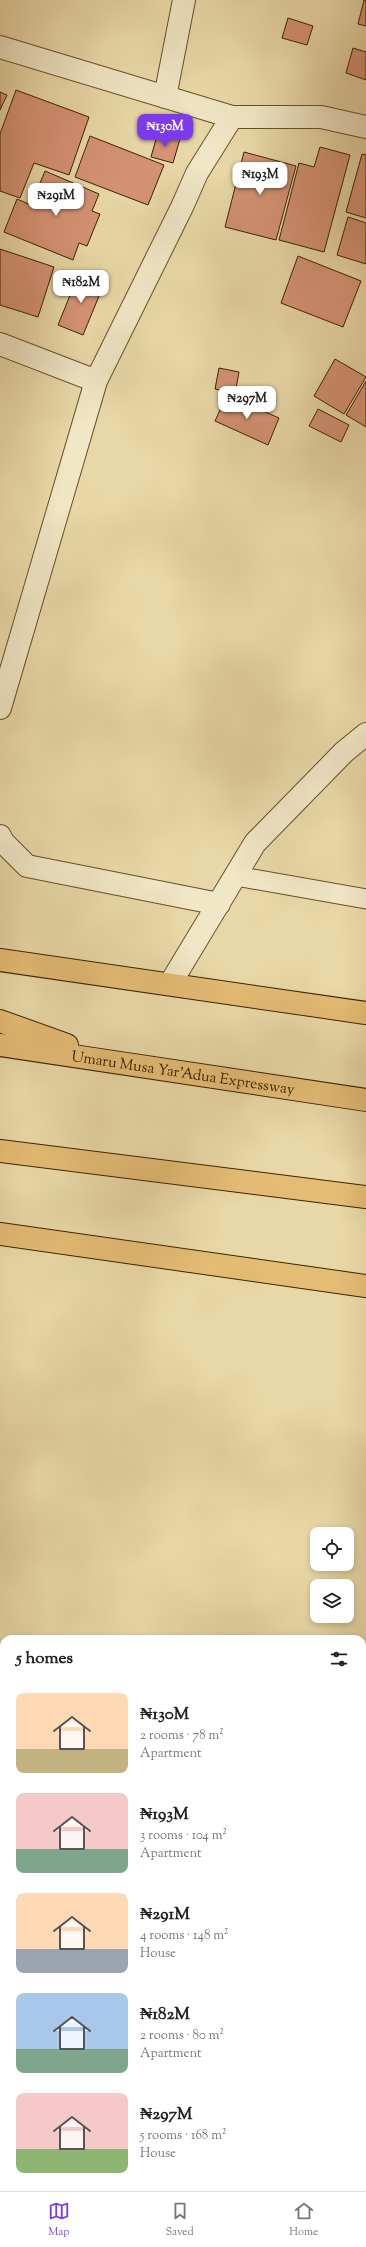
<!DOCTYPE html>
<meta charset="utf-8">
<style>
body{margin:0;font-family:"Sorts Mill Goudy",serif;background:#f6f6f6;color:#222;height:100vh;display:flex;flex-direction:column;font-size:15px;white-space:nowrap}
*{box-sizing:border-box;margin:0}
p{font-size:13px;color:#767676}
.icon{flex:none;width:22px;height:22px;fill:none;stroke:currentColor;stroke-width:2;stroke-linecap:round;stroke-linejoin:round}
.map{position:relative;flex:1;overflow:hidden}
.sheet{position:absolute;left:0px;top:1635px;width:366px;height:556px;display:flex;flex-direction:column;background:#fff;border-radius:12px 12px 0 0;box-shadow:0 2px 6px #0003}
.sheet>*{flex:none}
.tools{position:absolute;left:310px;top:1527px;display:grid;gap:8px}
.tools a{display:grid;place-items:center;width:44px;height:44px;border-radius:8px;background:#fff;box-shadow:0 2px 6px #0003;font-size:20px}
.price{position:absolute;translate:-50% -34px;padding:0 9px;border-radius:8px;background:#fff;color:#222;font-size:13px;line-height:26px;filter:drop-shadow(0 1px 2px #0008)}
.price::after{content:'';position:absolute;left:50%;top:24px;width:12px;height:9px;margin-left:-6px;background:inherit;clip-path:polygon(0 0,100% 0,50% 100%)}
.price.selected{background:#7c3aed;color:#fff}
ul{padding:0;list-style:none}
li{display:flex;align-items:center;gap:12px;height:100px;padding:0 16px}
li span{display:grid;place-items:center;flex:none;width:112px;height:80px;border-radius:8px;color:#555}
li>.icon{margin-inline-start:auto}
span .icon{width:48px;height:48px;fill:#fffc;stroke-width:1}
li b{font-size:17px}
h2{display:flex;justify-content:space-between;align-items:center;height:48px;padding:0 16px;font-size:17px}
.dock{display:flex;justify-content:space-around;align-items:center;height:56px;border-top:1px solid #e0e0e0;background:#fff;font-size:11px;color:#767676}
.dock a{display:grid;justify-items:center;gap:2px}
.dock .selected{color:#7c3aed}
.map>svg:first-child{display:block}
.building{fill:#d59375;stroke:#3a2300}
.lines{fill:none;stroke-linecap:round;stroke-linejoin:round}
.lane-casing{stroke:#66502a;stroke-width:21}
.street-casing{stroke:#66502a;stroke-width:24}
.highway-casing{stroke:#3a2300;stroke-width:24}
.path{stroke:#3a2300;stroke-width:2.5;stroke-dasharray:1 2;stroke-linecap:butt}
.lane{stroke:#f1e6c6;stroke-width:19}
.street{stroke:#f1e6c6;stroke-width:22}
.highway{stroke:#e4bc74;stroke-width:22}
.labels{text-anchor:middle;stroke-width:3;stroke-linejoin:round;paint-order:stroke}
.street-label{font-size:15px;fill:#3a2300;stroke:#f1e6c6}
</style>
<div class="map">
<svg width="366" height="2191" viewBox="0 0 366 2191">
<rect width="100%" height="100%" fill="#e9d8a7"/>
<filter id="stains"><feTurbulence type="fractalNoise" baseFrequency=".005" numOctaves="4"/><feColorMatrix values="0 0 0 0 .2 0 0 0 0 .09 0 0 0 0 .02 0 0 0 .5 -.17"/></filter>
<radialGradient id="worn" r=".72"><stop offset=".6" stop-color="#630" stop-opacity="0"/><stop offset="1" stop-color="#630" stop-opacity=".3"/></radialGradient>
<path class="building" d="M364,0H366V26L358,24Z
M288,18L313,26L307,45L282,38Z
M353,48L366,52V80L346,73Z
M16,90L89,117L69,175L34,163L20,198L0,191V134Z
M0,92L7,95L0,110Z
M158,132L180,139L173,163L151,157Z
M90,136L164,165L148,205L75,177Z
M320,147L350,155L324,252L279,240L299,163L314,167Z
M244,152L296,166L276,240L225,227Z
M362,154L366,155V218L346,212Z
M45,171L99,194L92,211L100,214L87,246L79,243L73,260L4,232L17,199L31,205Z
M348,217L366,223V264L337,255Z
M0,249L54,267L38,317L0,305Z
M298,256L361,281L343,327L281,303Z
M79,273L104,284L83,335L58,325Z
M335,359L366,377L344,414L314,396Z
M219,368L239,372L235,394L215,389Z
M366,381V427L346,415Z
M227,395L279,418L268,445L215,421Z
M318,409L349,425L341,442L309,426Z"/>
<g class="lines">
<defs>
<path id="lane" d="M236,876L366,899"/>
<path id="street" d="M0,47L232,117H321L366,127
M165,97L184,0
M0,344L96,381
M0,708L96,381L182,207L197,173L232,117
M0,836L3,842L27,866L219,904
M170,984L255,843L344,752L366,734"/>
<g id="highway">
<path d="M0,960L366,1013"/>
<path d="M0,1021L67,1045"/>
<path id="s1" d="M0,1045L366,1100"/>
<path d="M0,1151L366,1197"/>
<path d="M0,1234L366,1286"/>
</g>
</defs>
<use href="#lane" class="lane-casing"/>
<use href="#street" class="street-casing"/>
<use href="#highway" class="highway-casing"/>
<path class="path" d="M0,1653H4
M362,1843L366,1844
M318,2191L320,2187"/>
<use href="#lane" class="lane"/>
<use href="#street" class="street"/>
<use href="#highway" class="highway"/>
</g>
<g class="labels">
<g class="street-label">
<text dy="5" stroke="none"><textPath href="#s1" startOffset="185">Umaru Musa Yar'Adua Expressway</textPath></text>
</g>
</g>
<rect width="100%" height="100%" filter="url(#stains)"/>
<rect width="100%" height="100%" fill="url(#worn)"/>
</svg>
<div class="tools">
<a><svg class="icon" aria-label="locate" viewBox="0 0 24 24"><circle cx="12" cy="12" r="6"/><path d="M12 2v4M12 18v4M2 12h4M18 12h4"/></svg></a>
<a><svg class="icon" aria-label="layers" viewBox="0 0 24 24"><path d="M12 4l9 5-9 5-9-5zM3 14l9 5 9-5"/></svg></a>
</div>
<b class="price selected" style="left:165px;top:148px">₦130M</b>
<b class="price" style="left:260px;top:196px">₦193M</b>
<b class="price" style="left:56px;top:217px">₦291M</b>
<b class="price" style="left:81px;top:304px">₦182M</b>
<b class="price" style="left:247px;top:420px">₦297M</b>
<section class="sheet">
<h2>5 homes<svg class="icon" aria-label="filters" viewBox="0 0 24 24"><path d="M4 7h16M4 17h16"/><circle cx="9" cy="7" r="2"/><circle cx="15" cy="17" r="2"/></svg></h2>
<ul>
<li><span style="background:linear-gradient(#ffd9b3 70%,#c2b280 0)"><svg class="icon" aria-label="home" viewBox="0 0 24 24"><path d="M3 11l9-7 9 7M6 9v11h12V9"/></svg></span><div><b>₦130M</b><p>2 rooms · 78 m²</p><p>Apartment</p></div></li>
<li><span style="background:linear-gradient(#f6c9c9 70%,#7fa58c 0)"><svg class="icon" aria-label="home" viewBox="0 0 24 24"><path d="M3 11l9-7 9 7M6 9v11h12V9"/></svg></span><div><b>₦193M</b><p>3 rooms · 104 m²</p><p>Apartment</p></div></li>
<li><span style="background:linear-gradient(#ffd9b3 70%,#9aa5b1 0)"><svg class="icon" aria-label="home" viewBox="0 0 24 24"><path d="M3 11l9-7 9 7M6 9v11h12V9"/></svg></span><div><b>₦291M</b><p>4 rooms · 148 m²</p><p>House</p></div></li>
<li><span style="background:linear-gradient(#a9c7e8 70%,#7fa58c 0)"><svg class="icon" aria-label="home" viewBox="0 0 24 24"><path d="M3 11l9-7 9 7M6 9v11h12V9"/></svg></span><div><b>₦182M</b><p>2 rooms · 80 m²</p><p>Apartment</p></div></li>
<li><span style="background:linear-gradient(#f6c9c9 70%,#8fb573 0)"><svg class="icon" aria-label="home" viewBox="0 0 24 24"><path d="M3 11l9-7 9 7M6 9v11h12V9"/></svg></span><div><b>₦297M</b><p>5 rooms · 168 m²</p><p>House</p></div></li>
</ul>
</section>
</div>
<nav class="dock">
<a class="selected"><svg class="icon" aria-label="map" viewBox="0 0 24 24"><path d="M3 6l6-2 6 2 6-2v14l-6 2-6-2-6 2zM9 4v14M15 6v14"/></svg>Map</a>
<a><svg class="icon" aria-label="saved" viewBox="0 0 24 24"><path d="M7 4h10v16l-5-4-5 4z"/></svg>Saved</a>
<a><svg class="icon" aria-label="home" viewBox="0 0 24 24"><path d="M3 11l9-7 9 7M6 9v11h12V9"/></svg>Home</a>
</nav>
